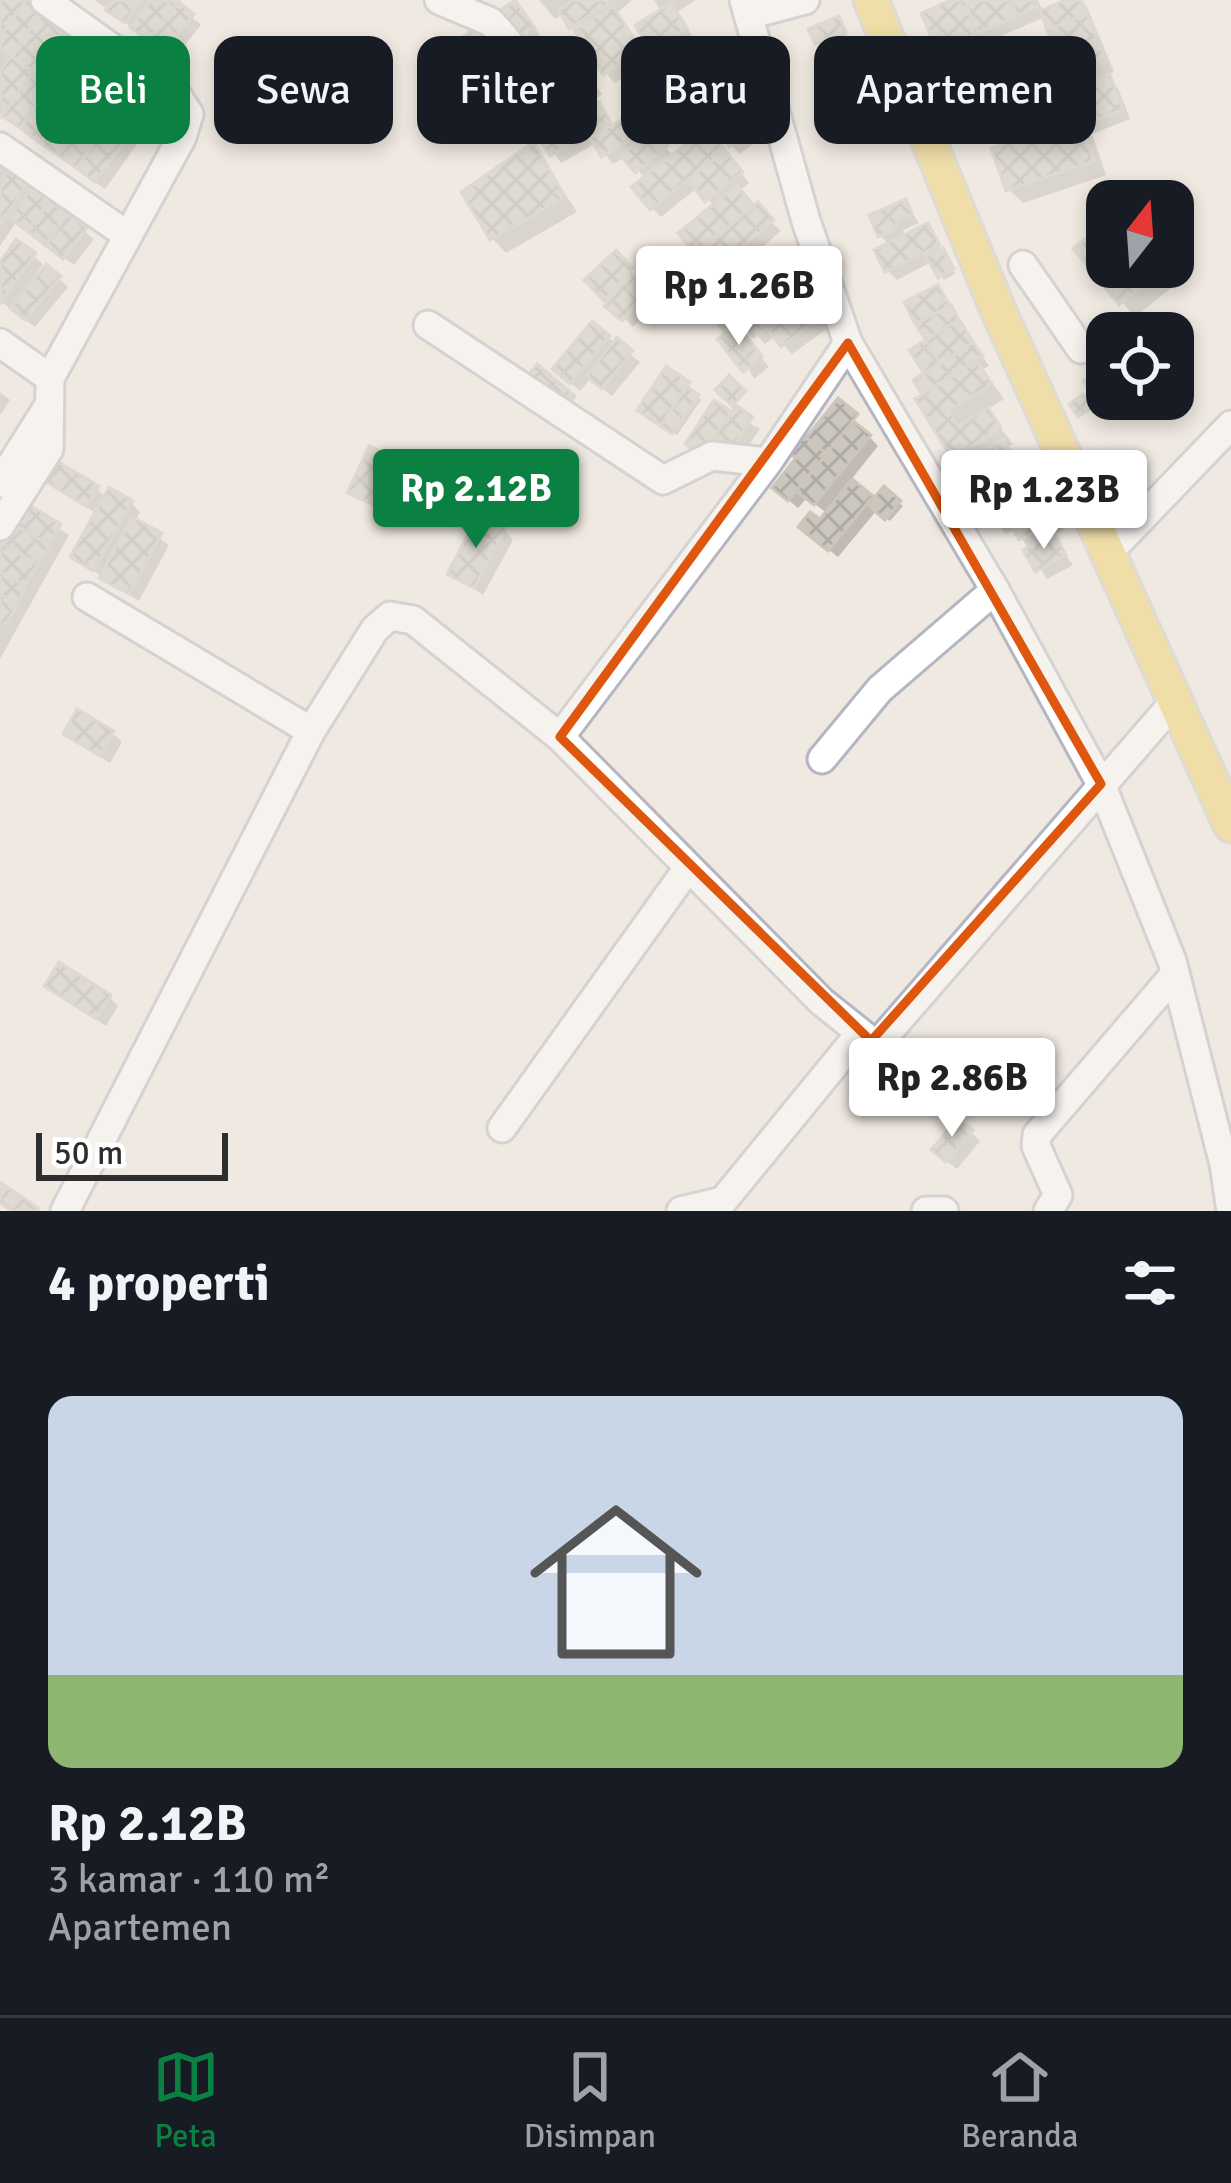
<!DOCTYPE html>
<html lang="id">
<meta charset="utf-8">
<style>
body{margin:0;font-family:Signika,sans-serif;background:#20242c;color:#f1f3f6;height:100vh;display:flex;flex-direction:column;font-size:45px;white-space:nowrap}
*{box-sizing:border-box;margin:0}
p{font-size:39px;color:#9ea1a6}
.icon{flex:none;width:66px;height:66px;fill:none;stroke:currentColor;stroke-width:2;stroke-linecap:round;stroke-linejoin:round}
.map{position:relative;height:1211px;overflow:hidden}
.drawer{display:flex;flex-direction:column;background:#171b24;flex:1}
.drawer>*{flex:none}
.top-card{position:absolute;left:36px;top:36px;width:1161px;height:108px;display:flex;gap:24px}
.needle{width:78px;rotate:17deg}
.tools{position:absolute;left:1086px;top:180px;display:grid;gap:24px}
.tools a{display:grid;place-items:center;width:108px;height:108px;border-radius:24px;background:#171b24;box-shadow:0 6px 18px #0003;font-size:60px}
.scale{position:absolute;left:36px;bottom:30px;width:192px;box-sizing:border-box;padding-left:12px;border:6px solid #2e2e2e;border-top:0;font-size:33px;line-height:42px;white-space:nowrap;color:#2e2e2e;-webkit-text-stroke:9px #fff;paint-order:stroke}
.price{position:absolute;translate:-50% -102px;padding:0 27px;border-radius:12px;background:#fff;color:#222;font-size:39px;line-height:78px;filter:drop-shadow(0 3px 6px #0008)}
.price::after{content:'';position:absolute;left:50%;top:72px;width:36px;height:27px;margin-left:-18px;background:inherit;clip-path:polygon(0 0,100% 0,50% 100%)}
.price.selected{background:#0b8043;color:#fff}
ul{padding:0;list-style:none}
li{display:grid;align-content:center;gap:24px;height:636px;padding:0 48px}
li span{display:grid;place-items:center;height:372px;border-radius:24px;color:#555}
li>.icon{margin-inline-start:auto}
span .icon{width:216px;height:216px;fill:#fffc;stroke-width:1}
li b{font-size:51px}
h2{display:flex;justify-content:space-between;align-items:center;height:144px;padding:0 48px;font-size:51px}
.tag{padding:0 42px;border-radius:24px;background:#171b24;box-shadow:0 6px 18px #0003;font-size:42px;line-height:108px}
.tag.selected{background:#0b8043;color:#fff}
.tab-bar{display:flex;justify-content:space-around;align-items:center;height:168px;border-top:3px solid #363941;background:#171b24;font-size:33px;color:#9ea1a6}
.tab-bar a{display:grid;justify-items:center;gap:6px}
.tab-bar .selected{color:#0b8043}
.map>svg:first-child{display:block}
.shadow{fill:#0003;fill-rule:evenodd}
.building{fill:url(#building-cross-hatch);stroke:#cbc5ba;stroke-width:3}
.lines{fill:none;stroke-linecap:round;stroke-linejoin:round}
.minor-casing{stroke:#b4b7c1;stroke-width:33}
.major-casing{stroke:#c9c9c9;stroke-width:39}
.minor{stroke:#fff;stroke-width:27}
.major{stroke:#f2d163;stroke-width:33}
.marked{fill:none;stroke:#df570e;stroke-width:9;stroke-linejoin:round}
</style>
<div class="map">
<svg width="1231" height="1211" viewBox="0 0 1231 1211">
<defs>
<pattern id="building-cross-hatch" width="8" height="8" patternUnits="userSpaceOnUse" patternTransform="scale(3)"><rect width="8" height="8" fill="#cbc7bf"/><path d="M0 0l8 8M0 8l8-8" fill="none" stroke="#afaba4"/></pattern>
</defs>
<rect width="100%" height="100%" fill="#efe9e1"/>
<path class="shadow" d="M0,0H37L171,97L105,189L0,114Z
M95,0H171L201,25L174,59Z
M539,0H632L616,14L649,61L614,83L563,14L555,19Z
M654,0H696L677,12L694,38L662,58L653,49L661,12Z
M959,0H1038L1043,12L1073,0L1087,7L1114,72L1105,75L1118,88L1130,119L1092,134L1106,175L1023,203L1008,189L1078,122L1092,135L1075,92L1082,89L1070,77L1045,17L949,58L940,48Z
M524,13L542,38L527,48L518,39Z
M842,23L847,35L821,46L817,43Z
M487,37L526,73L559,64L568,76H589L602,94L574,115L555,93L506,129L475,101L465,88L471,84L458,69Z
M684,59L691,71L663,88L660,84Z
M724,76L729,86L712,96L709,92Z
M599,106L614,127L655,109L665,124L652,132L674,157L716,140L749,183L739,191L781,231L746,261L777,291L812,280L835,323L792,354L776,336L765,344L748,325L741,332L769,367L754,379L730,332L710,313L721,300L712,291L694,306L673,284L703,257L697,252L715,207L698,187L661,217L652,208L646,179L625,157L613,164L596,143L561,163L543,138ZM719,250L732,265L717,280L702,264Z
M745,114L762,137L740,154L731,145Z
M533,146L577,212L506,253L492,238Z
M0,151L43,183L36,194L94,239L74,265L17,221L0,246Z
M905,202L919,223L903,230L906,238L928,226L955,274L944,280L933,261L897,280L888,271L890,246L880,235Z
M1107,225V267H1173L1183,278L1135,317L1077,250Z
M17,243L43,264L34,276L59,278L68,287L35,327L0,301V267Z
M616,254L658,302L633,327L588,280Z
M938,288L989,366L982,370L1004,399L986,410L1013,444L1007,447L1021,467L993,485L998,494L1022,480L1041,506L1051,500L1069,526L1052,536L1073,565L1047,579L1016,529L1006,534L977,499L924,392Z
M592,325L640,362L612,396L591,378L580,391L565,377Z
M688,384L701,400L677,435L641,410Z
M0,392L10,400L1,414L0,413Z
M1107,399H1132L1112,413L1103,404Z
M838,403L878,446L850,481L875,502L884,490L903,506L890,521L877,510L838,557L811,536L828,514L807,498L798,508L785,497L799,459L792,452Z
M715,404L760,429L737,462L698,453Z
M417,471L426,480L406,523L351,492Z
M42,477L97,489L106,498L131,503L140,512L135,522L169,545L139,601L73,557L97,514Z
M20,503L69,535L0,659V539Z
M504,530L513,540L483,595L451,573Z
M112,733L122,742L110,763L66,734Z
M47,986L109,997L118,1006L106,1026Z
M971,1132L980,1141L957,1169L944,1159Z"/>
<path class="building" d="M0,0H26L0,37Z
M26,0L48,4L11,56L0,48V37Z
M113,0H141L125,23L105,10Z
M151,0L179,2L148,41L130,27Z
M515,0L535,28L516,41L496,13Z
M573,0H615L569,29L558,10Z
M951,0H964L978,33L937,50L921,13Z
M964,0H1011L1017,16L978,33Z
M1011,0H1035L1038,7L1017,16Z
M1065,0H1081L1087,14L1047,30L1040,11Z
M179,2L194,14L163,53L148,41Z
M671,3L687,28L651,51L635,25Z
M48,4L70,20L33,72L11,56Z
M613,6L642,51L603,75L574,30Z
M1087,14L1097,39L1058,55L1047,30Z
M839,16L846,32L815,44L808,29Z
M70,20L88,32L51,84L33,72Z
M478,24L490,38L458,65L446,51Z
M88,32L109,47L72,99L51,84Z
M490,38L501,52L466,82L454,68Z
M1097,39L1107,62L1067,78L1058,55Z
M109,47L125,58L88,110L72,99Z
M511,51L522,67L472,103L461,88Z
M550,51L565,71L494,122L480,102Z
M681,52L690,67L657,86L648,71Z
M11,56L33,72L2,116L0,71Z
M125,58L145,72L108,124L88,110Z
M581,63L596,84L562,108L547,87Z
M721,69L728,82L706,94L699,81Z
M33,72L51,84L20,128L2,116Z
M145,72L164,86L127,138L108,124Z
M1110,75L1123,110L1084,125L1071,90Z
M51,84L72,99L40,143L20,128Z
M72,99L88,110L56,154L40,143Z
M652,101L663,120L638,135L626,117Z
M736,101L756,126L729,147L709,121Z
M599,102L610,121L579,139L567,120Z
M88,110L108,124L76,168L56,154Z
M626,117L638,135L601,157L590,138Z
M1079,119L1094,161L1006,191L991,148Z
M567,120L579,140L550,156L538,137Z
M108,124L127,138L95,182L76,168Z
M707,127L725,150L650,210L631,187Z
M653,128L668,146L635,173L620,155Z
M534,142L565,197L490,240L461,192Z
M725,150L743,172L705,202L688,180Z
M16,159L36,172L0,224V182Z
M737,185L754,206L695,254L678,233Z
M32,187L50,200L27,231L9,217Z
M906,199L912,214L896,221L899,228L878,237L869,215Z
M50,200L68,214L45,245L27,231Z
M758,202L774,220L725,262L708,243Z
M68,214L87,228L63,259L45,245Z
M1107,221V267H1165L1119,305L1073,249Z
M928,223L940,245L885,272L874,250Z
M16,239L36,253L1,302L0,262Z
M943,248L954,269L938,278L926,256Z
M616,250L633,268L604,301L584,280Z
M742,252L754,264L717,301L705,288Z
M699,257L713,273L683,300L669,284Z
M46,264L61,276L25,320L10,308Z
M754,264L773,282L725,331L706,313Z
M804,267L819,287L754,337L739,318Z
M631,274L652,291L622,321L604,306Z
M938,285L950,306L915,324L904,302Z
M814,295L828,312L781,347L768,329Z
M951,305L959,319L926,340L915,324Z
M959,319L973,342L940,364L926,340Z
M592,321L610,336L570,384L552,369Z
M736,323L762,356L743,372L717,339Z
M617,337L633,351L602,389L586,376Z
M926,340L940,364L924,374L909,350Z
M973,342L983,356L922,394L913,380Z
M977,361L992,384L949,411L958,426L988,407L1001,428L952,459L915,399Z
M537,364L575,396L561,413L522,382Z
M1107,365L1110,399L1101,406L1083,381Z
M666,366L690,382L660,426L637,410Z
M729,375L746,391L732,406L715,390Z
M687,387L699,395L672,434L660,426Z
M1083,394L1092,408L1078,417L1069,404Z
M838,398L858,414L827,454L806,438Z
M714,400L732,412L701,455L685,444Z
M736,405L753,417L727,456L710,444Z
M853,421L871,435L814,505L796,491Z
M803,435L827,454L788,501L772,488L796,458L788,453Z
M1003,439L1014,457L986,475L995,488L974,501L954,470Z
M369,446L392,456L370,503L347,493Z
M392,456L419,469L397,516L370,503Z
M50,457L99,486L87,507L38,477Z
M1023,476L1038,502L994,527L979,501Z
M852,479L873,496L828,551L798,527L810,512L820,519Z
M884,486L901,501L885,520L868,505Z
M109,487L133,501L93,571L70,557Z
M1052,497L1063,517L1019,540L1008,520Z
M19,499L61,524L49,545L7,520Z
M479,514L506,528L474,588L447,574Z
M132,517L162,533L129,594L99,578Z
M7,520L49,545L38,564L0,542Z
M1054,533L1066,555L1035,572L1023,550Z
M0,542L38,564L25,586L0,571Z
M0,571L25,586L18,604L0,594Z
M0,594L18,604L3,629L0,627Z
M77,709L114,731L100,756L63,734Z
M59,962L111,995L96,1019L44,986Z
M958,1118L973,1130L946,1162L931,1150Z
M0,1182L38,1208L37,1211H12L0,1203Z"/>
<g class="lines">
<defs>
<path id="minor" d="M439,0L491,22L517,52
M744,0L806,221L848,343L995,590L1101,784L1172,961L1224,1164L1231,1211
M748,15L805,0
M913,105L1021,73
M0,147L127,235
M1023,265L1081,349
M428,325L663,480L712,456L768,462
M0,343L50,378
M0,483L49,405
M0,526L49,449L50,378L182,137L189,114L176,94L45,0
M1108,553L1231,425
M87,597L311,731
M560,737L768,462L848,343
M822,759L880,689L995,590
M502,1128L688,868
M65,1211L311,731L375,629L390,616L413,620L560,737L822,1002L871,1041L882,1039L1177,699
M681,1211L723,1201L858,1036
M926,1211H944
M1048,1211L1058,1195L1036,1146L1037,1135L1175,974"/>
<path id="major" d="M871,0L998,310L1231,825"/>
</defs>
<use href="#minor" class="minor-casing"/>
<use href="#major" class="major-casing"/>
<use href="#minor" class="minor"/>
<use href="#major" class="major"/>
</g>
<path d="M0 0H1231V1211H0ZM848,343L1101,784L871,1041L560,737Z" fill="#efe9e1" fill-opacity=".55" fill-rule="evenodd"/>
<path class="marked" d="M848,343L1101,784L871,1041L560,737Z"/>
</svg>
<div class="tools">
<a><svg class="needle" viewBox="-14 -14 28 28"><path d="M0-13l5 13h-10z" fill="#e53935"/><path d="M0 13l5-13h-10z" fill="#9ea1a6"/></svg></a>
<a><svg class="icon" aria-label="locate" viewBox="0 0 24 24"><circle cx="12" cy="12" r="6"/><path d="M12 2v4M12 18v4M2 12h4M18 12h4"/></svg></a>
</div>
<div class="scale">50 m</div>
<b class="price" style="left:739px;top:348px">Rp 1.26B</b>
<b class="price selected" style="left:476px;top:551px">Rp 2.12B</b>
<b class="price" style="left:1044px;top:552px">Rp 1.23B</b>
<b class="price" style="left:952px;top:1140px">Rp 2.86B</b>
<div class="top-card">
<a class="tag selected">Beli</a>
<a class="tag">Sewa</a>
<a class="tag">Filter</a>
<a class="tag">Baru</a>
<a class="tag">Apartemen</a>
</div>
</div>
<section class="drawer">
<h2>4 properti<svg class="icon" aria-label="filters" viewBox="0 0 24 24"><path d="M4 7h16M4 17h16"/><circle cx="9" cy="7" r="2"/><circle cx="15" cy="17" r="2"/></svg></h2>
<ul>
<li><span style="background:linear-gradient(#c9d6e8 75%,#8fb573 0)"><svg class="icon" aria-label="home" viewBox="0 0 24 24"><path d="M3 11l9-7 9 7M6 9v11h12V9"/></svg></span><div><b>Rp 2.12B</b><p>3 kamar · 110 m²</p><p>Apartemen</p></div></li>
</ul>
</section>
<nav class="tab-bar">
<a class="selected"><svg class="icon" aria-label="map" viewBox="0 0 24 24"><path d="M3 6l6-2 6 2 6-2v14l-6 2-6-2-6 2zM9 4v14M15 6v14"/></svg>Peta</a>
<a><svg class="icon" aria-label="saved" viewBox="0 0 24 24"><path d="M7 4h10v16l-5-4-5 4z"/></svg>Disimpan</a>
<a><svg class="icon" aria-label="home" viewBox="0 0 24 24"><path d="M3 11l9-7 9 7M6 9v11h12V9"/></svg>Beranda</a>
</nav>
